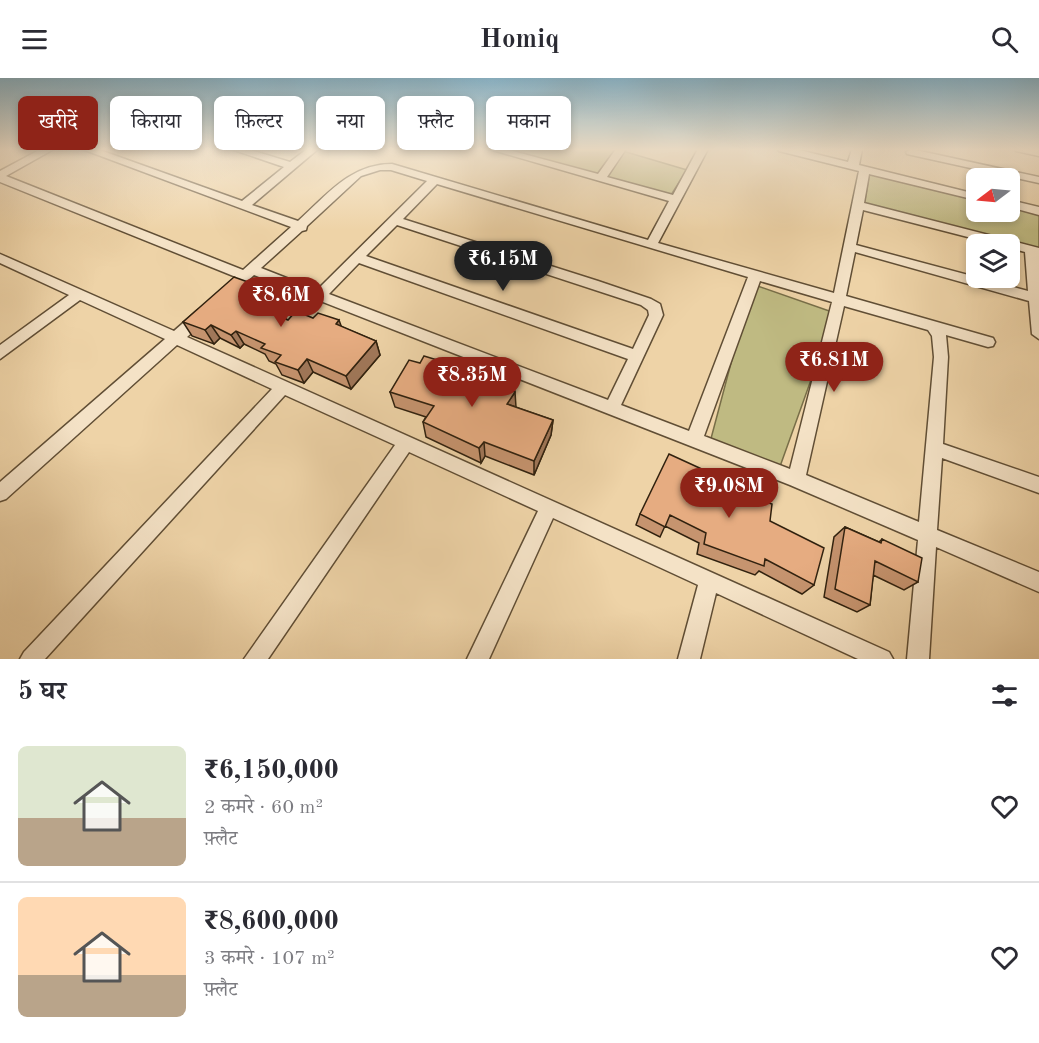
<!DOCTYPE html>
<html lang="hi">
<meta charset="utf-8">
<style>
body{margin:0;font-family:"Old Standard TT","Noto Serif Devanagari",serif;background:#f2f2f3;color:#2b2b33;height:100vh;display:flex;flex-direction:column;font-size:22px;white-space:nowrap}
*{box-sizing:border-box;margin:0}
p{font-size:20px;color:#7c7c81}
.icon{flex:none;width:33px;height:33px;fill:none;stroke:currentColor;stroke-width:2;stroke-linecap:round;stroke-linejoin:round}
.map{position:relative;height:581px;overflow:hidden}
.sheet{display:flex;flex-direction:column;background:#fff;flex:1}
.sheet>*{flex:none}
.hud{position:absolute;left:18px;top:18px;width:600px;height:54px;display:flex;gap:12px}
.needle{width:39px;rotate:254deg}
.tools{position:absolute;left:966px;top:90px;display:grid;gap:12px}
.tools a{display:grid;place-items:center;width:54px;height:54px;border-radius:9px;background:#fff;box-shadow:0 3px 9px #0003;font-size:30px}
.price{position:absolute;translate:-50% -51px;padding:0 14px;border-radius:21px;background:#8f2418;color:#fff;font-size:20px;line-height:39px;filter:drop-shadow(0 2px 3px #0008)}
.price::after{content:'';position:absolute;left:50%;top:36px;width:18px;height:14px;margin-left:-9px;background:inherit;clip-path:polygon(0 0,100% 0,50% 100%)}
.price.current{background:#222;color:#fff}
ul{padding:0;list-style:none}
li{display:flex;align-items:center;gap:18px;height:150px;padding:0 18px}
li+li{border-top:2px solid #e1e1e2}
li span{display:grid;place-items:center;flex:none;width:168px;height:120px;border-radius:9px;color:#555}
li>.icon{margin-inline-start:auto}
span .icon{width:72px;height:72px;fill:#fffc;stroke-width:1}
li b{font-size:26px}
h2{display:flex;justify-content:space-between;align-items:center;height:72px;padding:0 18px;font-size:26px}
.pill{padding:0 21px;border-radius:9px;background:#fff;box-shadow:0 3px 9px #0003;font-size:21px;line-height:54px}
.pill.current{background:#8f2418;color:#fff}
header{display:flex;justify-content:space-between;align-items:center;height:78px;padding:0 18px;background:#fff;font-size:27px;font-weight:800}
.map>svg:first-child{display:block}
.green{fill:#bfba82;stroke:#786e48;stroke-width:1.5}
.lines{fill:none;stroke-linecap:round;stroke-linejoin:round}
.minor-casing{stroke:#604e35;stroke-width:3}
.minor{fill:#f4e2c6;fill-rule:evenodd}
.wall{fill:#c6946f;stroke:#31220f;stroke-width:1.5}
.shaded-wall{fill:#a1785a;stroke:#31220f;stroke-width:1.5}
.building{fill:#e6ac81;stroke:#31220f;stroke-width:1.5}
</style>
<header><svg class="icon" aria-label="menu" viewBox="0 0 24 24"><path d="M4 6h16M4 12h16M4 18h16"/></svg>Homiq<svg class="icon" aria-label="search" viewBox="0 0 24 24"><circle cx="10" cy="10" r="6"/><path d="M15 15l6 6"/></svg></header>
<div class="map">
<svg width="1039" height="581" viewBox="0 0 1039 581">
<rect width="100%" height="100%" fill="#eed3a7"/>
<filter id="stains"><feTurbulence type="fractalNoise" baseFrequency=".00333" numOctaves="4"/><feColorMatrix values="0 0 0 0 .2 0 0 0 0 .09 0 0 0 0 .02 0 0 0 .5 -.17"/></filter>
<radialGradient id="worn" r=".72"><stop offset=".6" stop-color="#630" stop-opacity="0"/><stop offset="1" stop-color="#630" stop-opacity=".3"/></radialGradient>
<path class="green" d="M503,71H616L687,92L671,117Z
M870,93L976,121V134H1010V128L1039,135V171L864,127Z
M752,206L835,235L778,394L709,368Z"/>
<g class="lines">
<defs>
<path id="minor" d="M41,71H54L6,98L243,192L291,149L82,71H97L242,123L284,89L231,71H247L290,84L307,71H318L252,127L298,143C327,117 350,86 392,86L648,162L669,123L489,71H505L598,96L616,71H626L607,99L673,117L698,71H708L658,165L834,215L859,93L779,73L778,71H795L848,84L852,71H862L859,87L976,116V122L869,96L864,125L1039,170V261L1032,256L1029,223L855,174L846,218L993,260L995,264L993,268L988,269L946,257L948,279L943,366L1039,399V415L942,380L937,452L1039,494V514L936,469L929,581H907L918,462L790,407L254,197L232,217H222L220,214L236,199L0,104V93ZM380,92H391L427,103L317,212L261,190L302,153L306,152L307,148L361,98ZM437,106L748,199L689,353L621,327L663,237L660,226L651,221L598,203L403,141ZM863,132L995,166H1010V170L1025,174L1028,213L856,167ZM397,147L641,227L648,232L649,237L633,271L366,178ZM359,185L628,281L608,322L329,216ZM760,203L832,224L790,391L704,358ZM844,228L928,252L932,258L934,279L919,444L806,397Z
M911,71L1039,99V105L907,76L906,74Z
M1015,71L1039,72V78L1016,73Z
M1010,122L1039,129V137L1010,129Z
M0,176L174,253L198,232H208L210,236L208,240L187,259L889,574L893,581H858L716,515L700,581H678L698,507L553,440L489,581H467L538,433L409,374L268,581H244L395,367L285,317L45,581H20L24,574L272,311L177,267L6,421L0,423V404L165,261L80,222L0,281V267L69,217L0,185Z"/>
</defs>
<use href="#minor" class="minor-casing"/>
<use href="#minor" class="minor"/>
</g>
<path class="wall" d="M259,208L283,212L290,226L277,237L288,242L313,240L342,249L376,263L380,277L351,311L313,294L304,305L282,297L276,286L269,283L265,276L244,266L240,270L220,260L214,266L192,258L183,244Z
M390,314L515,329L553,342L551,357L534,397L485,378L481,385L426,359L423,344L426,339L395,329Z
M717,396L770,443L814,507L802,516L759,493L755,497L697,476L699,465L665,448L660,459L636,447L640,436L716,398Z
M845,449L879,464L882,461L918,504L904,512L873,497L870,527L857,534L824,519L834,459Z"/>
<path class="shaded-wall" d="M283,212L290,226L269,245L261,231Z
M339,242L344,256L336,246Z
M211,247L220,260L214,266L205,252Z
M236,253L244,266L240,270L231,257Z
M376,263L380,277L351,311L346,298Z
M307,281L313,294L304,305L298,292Z
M515,314L516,329L507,326Z
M553,342L551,357L534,397V383Z
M484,364L485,378L481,385L479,370Z"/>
<path class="building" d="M234,199L259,208L265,203L283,212L261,231L288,242L296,233L313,240L318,235L339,242L336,246L376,263L346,298L307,281L298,292L275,284L281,277L261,270L265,266L236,253L231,257L211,247L205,252L183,244Z
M424,278L457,288L515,314L507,326L553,342L534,383L484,364L479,370L423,344L434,328L390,314L409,282L420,285Z
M669,376L717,398V396L739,403L737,415L772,426L770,443L824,470L814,507L765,481L764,488L704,466L706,455L670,437L665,449L640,436Z
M845,449L881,465L882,461L922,480L918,504L875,483L870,527L835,511Z"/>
<linearGradient id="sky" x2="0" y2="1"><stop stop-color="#89b6cc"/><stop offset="0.47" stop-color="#f7ebd7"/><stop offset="1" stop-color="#f7ebd7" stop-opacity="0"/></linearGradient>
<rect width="1039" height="152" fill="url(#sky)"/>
<rect width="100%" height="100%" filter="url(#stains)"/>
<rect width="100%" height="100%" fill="url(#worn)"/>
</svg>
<div class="tools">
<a><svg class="needle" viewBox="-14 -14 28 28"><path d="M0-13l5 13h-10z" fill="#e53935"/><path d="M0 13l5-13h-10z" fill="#7c7c81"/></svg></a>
<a><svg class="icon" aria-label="layers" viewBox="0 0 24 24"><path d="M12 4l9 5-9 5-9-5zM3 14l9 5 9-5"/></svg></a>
</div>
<b class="price current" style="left:503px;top:214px">₹6.15M</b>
<b class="price" style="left:281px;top:250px">₹8.6M</b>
<b class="price" style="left:834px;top:315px">₹6.81M</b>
<b class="price" style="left:472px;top:330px">₹8.35M</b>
<b class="price" style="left:729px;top:441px">₹9.08M</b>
<div class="hud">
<a class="pill current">खरीदें</a>
<a class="pill">किराया</a>
<a class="pill">फ़िल्टर</a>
<a class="pill">नया</a>
<a class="pill">फ़्लैट</a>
<a class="pill">मकान</a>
</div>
</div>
<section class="sheet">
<h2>5 घर<svg class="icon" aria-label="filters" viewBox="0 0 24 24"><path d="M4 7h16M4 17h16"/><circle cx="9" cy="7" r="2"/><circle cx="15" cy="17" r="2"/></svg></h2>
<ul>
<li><span style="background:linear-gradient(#dfe7d0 60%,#b9a48a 0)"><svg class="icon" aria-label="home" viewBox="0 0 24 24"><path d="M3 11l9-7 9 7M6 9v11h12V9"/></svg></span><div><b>₹6,150,000</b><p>2 कमरे · 60 m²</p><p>फ़्लैट</p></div><svg class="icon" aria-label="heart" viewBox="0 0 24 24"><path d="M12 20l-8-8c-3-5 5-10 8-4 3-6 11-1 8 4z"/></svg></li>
<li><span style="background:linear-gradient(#ffd9b3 65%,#b9a48a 0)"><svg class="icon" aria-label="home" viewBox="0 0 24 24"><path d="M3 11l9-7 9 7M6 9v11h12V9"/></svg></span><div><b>₹8,600,000</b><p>3 कमरे · 107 m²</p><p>फ़्लैट</p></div><svg class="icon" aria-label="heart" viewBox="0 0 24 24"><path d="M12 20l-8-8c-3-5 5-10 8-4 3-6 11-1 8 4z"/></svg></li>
</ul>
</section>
